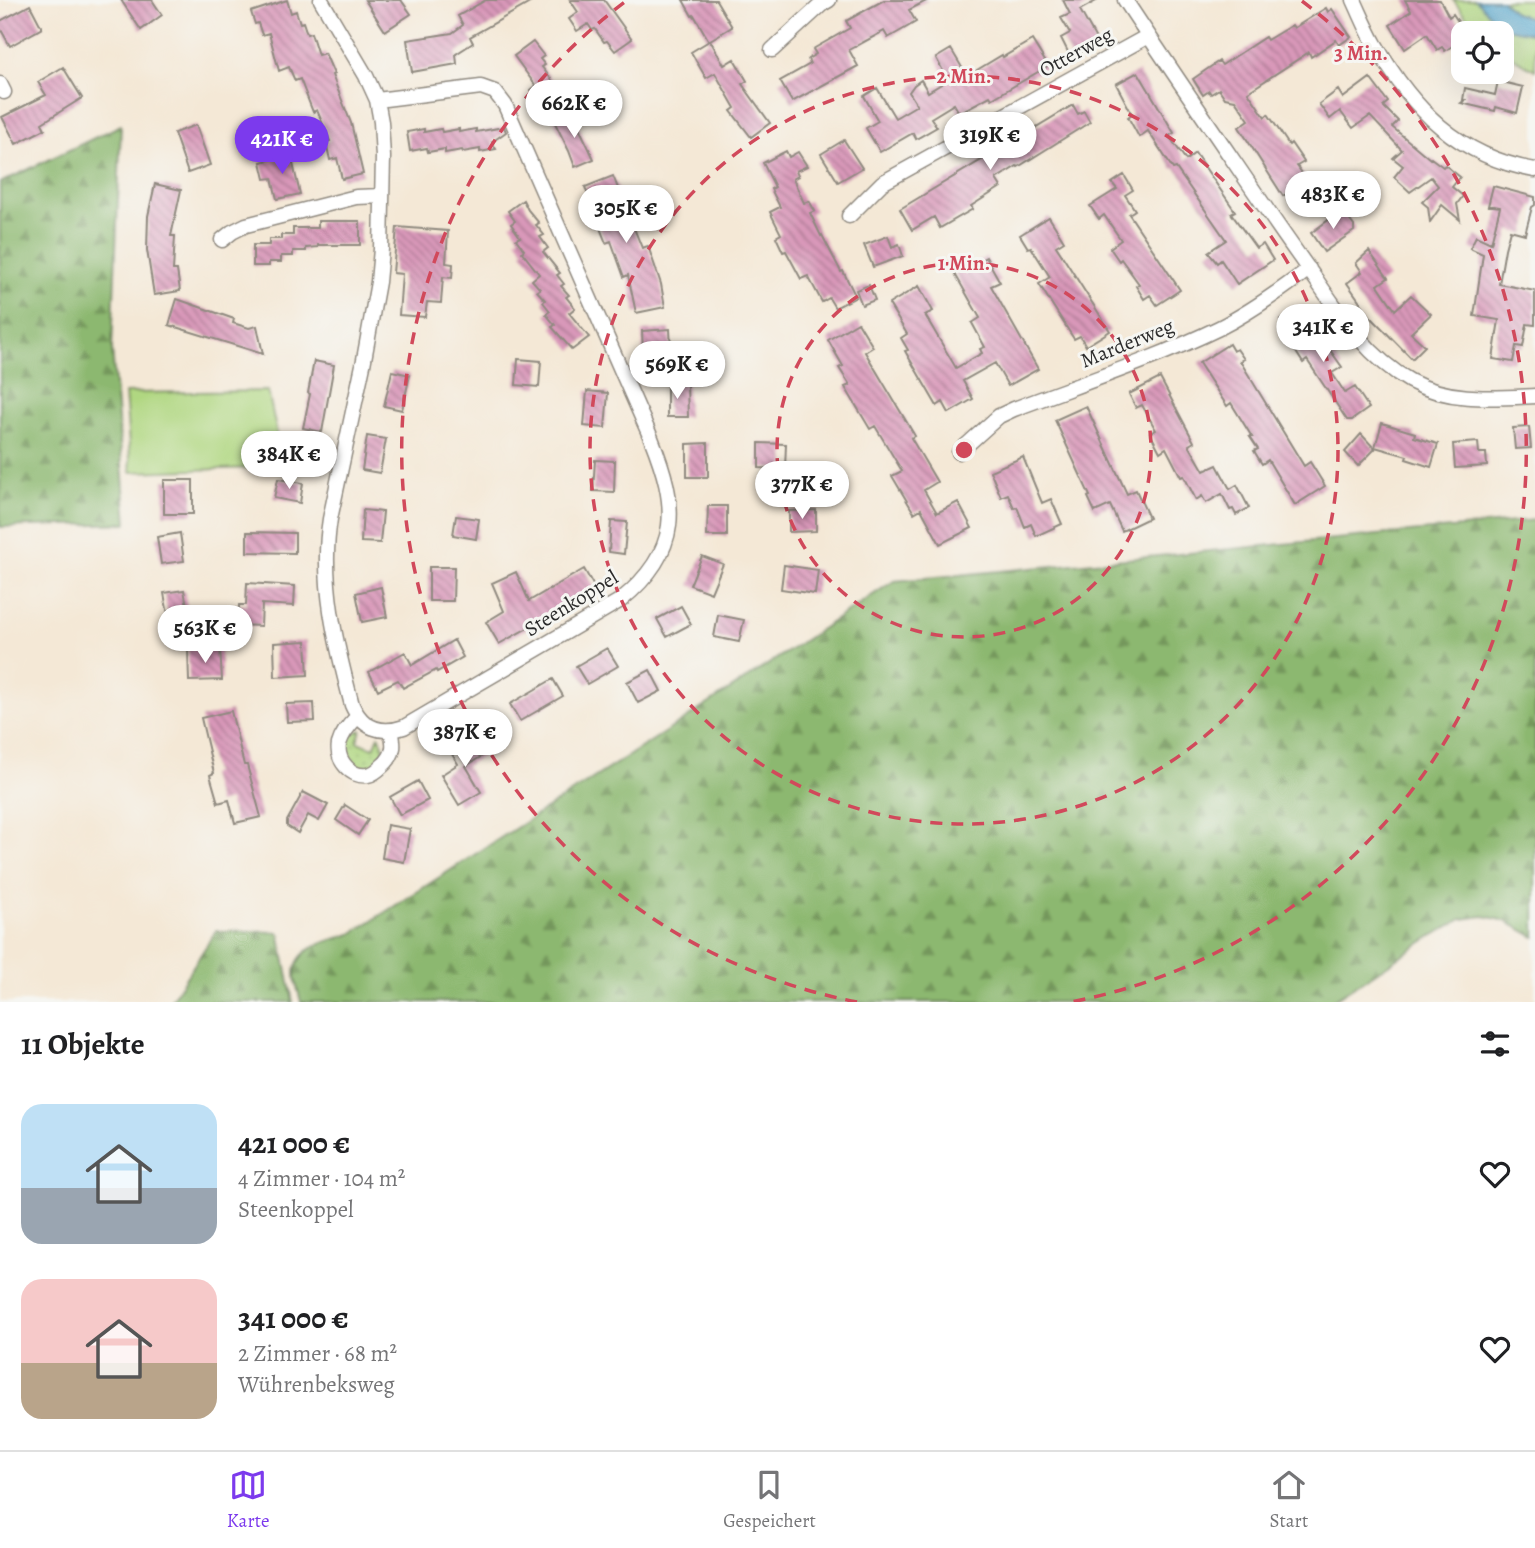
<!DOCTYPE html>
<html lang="de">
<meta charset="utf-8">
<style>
body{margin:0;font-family:Alegreya,serif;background:#f2f2f2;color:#202124;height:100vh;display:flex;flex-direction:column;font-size:26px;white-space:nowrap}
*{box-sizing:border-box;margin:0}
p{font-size:23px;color:#757577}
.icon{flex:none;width:38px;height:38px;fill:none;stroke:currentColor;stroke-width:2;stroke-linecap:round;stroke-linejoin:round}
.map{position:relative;height:1002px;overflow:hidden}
.side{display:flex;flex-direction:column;background:#fff;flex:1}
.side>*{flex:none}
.tools{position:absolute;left:1451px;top:21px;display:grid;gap:14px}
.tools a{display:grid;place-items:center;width:63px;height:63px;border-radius:14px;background:#fff;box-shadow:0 7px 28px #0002;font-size:35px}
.price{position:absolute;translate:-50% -60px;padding:0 16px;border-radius:24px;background:#fff;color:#222;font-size:23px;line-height:46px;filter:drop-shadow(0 2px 4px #0008)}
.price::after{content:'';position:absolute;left:50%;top:42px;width:21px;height:16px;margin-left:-10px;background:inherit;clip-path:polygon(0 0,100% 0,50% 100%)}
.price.active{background:#7c3aed;color:#fff}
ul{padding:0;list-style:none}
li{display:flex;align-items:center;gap:21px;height:175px;padding:0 21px}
li span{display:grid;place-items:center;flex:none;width:196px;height:140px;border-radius:21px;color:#555}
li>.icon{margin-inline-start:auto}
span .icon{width:84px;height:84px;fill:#fffc;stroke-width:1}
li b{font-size:30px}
h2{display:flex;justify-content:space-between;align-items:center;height:84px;padding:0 21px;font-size:30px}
.menu{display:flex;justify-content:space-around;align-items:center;height:98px;border-top:2px solid #e0e0e0;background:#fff;font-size:19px;color:#757577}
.menu a{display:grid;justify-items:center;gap:4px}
.menu .active{color:#7c3aed}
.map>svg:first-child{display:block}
.grass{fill:url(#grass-dots);stroke:#6e8156;stroke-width:2}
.forest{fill:url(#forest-firs);stroke:#5c724d;stroke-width:2}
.green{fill:#b0d781;stroke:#6e8156;stroke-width:2}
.water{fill:#51a4cc;stroke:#3e687c;stroke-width:2}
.building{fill:url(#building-back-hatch)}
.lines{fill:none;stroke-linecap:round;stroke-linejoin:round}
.minor-casing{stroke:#908a80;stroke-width:17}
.minor{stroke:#fff;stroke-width:14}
.ring{fill:none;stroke:#d1495b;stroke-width:3.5;stroke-dasharray:12 9}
.labels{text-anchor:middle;stroke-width:6;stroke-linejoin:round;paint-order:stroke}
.street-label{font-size:21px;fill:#2b2b2b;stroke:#f6f6f2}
.centre{fill:#d1495b;stroke:#f6f6f2;stroke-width:3.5}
.ring-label{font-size:21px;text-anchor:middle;font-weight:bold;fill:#d1495b;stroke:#f6f6f2;stroke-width:6;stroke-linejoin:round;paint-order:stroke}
</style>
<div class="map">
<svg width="1535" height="1002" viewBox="0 0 1535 1002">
<defs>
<pattern id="grass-dots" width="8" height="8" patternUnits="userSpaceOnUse" patternTransform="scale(1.75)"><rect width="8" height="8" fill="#b0d781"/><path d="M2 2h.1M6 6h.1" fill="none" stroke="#98b970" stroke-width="1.8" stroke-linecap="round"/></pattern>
<pattern id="forest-firs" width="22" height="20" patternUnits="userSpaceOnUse" patternTransform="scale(1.75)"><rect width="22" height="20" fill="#8cb86f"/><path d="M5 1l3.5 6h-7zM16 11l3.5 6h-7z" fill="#73965b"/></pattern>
<pattern id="building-back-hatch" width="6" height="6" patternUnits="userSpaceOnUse" patternTransform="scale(1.75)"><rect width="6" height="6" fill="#d998b9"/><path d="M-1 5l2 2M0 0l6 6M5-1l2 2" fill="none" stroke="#b07c97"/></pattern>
</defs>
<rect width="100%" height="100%" fill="#f6f6f2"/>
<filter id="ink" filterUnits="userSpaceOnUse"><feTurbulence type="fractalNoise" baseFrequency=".0143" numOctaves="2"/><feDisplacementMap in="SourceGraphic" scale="14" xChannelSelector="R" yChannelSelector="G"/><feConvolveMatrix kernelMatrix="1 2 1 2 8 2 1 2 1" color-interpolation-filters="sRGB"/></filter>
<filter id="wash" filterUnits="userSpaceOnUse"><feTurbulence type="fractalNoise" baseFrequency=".00686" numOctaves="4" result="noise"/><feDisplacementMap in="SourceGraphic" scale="28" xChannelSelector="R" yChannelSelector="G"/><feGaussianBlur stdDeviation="1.57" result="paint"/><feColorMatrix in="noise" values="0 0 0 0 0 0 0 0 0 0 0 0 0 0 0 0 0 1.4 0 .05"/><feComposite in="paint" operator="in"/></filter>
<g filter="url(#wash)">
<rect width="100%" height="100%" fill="#f4e8d6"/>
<path class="grass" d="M361,730L357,742L374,748L379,736C402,772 337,781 346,744C347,736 354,732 361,730Z"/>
<path class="forest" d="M121,125L112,349L127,523L0,527V183Z
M1535,520V937L1506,921L1484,916L1462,919L1430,937L1330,1002H301C299,993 295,983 295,974C296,946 329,941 351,934L684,720L894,581Z
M216,931L279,932L293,1002H170Z"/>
<path class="green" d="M1453,0H1535V70L1502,52V33H1479Z
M268,391L284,467L131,472L125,393Z"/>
<path class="water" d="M1476,0H1502L1515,13L1535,19V34L1501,27Z"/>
<g id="blocks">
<path class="building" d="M121,0H152L162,15L141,30Z
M287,0L291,13L296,11L300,23L303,22L307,34L311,33L318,55L325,53L334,74L332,75L351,123L363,174L342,179L337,158L330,160L326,142L330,141L317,110L313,112L300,79L295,81L289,67L279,71L269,33L262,35L258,23L255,24L251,12Z
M365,0H401L411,14L385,31Z
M486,0H535L470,37L473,43L456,54L457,64L412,72L407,40L452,33L463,25L458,16Z
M570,0H604L632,39L615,51L607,41L604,42L595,29L592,30L588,24L577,31L569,19L578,12Z
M683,0H716L732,27L710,40L724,65L734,59L747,81L742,84L770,123L751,137L731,111L735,108L715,73L706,78L691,52L709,41L694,15L692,16Z
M884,0H928L909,10L916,22L888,38L884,31L849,50L858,66L792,102L780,81L810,64L808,59L816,54L813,49L850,28L846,21Z
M1063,0H1098L1080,10L1096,39L1094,40L1096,45L1071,58L1061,38L1070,33L1061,18L1070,14Z
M1405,0H1440L1449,17L1453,14L1463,29V39L1445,51L1442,47L1437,50L1427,34L1405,49L1390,25L1411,11Z
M30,5L42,28L10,46L0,28V21Z
M1326,8L1328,12L1332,9L1351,37L1339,45L1336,40L1311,57L1309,52L1248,92L1265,117L1268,114L1289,145L1291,143L1304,162L1297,166L1307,180L1283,196L1239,127L1249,120L1235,100L1225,98L1219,89L1211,94L1209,91L1203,95L1193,79L1219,61L1222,65L1265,37L1267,40L1292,25L1294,28Z
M1032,40L1048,66L992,99L990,96L959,113L954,104L931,118L937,127L916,139L913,133L880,152L866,128L878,121L864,96L877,88L895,118L917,105L909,92L914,85L921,80L928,92L948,80L936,58L951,49L967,76L1002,55L1003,57Z
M533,42L544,56L540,59L545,65L542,67L560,91L542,105L531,90L536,86L514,56Z
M63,67L82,98L42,123L45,129L16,144L2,117L46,95L38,82Z
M1138,72L1174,133L1169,136L1186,160L1195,153L1235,211L1231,213L1256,248L1263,244L1273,260L1237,284L1221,260L1217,263L1208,252L1226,240L1176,168L1173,169L1148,131L1139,137L1128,117L1132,114L1116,84Z
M1370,78L1388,102L1383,106L1398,121L1392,127L1430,159L1431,158L1443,167L1445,165L1460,177L1452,187L1463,196L1457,204L1460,220L1442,205L1430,222L1428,207L1422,202L1438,186L1431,177L1410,192L1394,177L1403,166L1393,158L1402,150L1370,116L1353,128L1340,111L1330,119L1319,104L1338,90L1343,98Z
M1498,81L1523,87L1517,113L1496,107L1495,111L1461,103L1465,100H1463L1465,88L1495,95Z
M1073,105L1078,114L1084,111L1090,122L1018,167L1017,166L996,179L1001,187L971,206L973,209L940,228L934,217L912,230L900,209Z
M572,113L594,159L575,167L569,151L554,121Z
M196,125L210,165L188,173L174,133Z
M504,127L506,132L492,142L496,149L480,152V149L463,152L462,150L445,153V149L428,152L427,148L410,151L407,132L424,129V132L441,129L442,132L459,129V132L476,129V132Z
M844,140L862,168L838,182L821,154Z
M786,151L789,157L798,152L807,166L796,171L798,176L793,179L804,203L809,201L815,211L810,213L821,236L822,235L841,272L843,271L856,297L835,308L829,298L822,302L808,276L801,279L786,251L783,252L776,237L781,234L770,212L780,207L771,189L775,187L763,163Z
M291,155L300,194L277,199L272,178L265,179L261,162Z
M1124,175L1133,190L1125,195L1135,210L1129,214L1180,290L1157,305L1150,295L1144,299L1136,286L1139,284L1121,259L1119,261L1110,248L1121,240L1104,215L1099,219L1090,206L1117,189L1112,183Z
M613,176L642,248L648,246L661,284L665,307L636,313L628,275L624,277L611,241L606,243L598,223L585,187Z
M155,184L181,190L171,236H175L173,270H177L180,291L154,295L147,250L148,216Z
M1493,186L1535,197V205L1532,207L1525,234L1510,230L1505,249L1499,284L1535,291V325L1527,324L1523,347L1516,346L1513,362L1493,359L1499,320L1474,316L1483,254L1470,248L1476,236L1491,243L1500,207L1494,206H1488Z
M523,200L528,210L539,223L536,225L544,235L540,237L548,248L543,252L560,273L557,275L564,284L561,286L569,295L566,297L575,308L569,313L589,337L572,350L552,327L555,325L546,314L550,311L543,302L545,300L537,291L540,289L532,280L539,274L522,252L524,250L516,239L520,237L511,224L515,221L508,211Z
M1342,210L1354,226V231L1324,252L1311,233Z
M1049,217L1064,241L1056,246L1110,331L1086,346L1080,336L1074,339L1039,284L1050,277L1031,247L1028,248L1020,235Z
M318,221H360V245H318V247L306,248V251H293V256H281V262H269V266H253V245H269V239H281V235H293V228H318Z
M397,227L448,231L446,263L453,264L452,278L443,277L441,303L427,302L425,317L399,315L402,274L393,273Z
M888,236L892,247L899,244L903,256L873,267L864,245Z
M1369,251L1388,278L1378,285L1395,310L1411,295L1431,314L1411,333L1425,346L1412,359L1370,316L1347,283L1362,272L1356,263Z
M986,257L1000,282L991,286L1038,369L1008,386L995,363L963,381L973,399L949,413L943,402L937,406L905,351L908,350L901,338L907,334L889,304L919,286L933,311L925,315L956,368L982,353L980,349L985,347L972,323L980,318L955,274Z
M869,285L875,300L862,305L856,290Z
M177,299L234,319L233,323L249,328L257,326L263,354L169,325Z
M1291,313L1295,319L1304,313L1342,367L1332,373L1345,393L1355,387L1369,408L1352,420H1347L1307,360L1303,363L1294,349L1298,347L1280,321Z
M858,322L873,347L865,352L915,436L911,438L937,482L924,490L937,513L958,502L972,528L940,544L921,509L914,513L892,476L902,471L875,426L870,429L845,387L850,385L839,368L843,366L828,340Z
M670,329L671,349L643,351L642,331Z
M1229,344L1233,351L1237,349L1244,359L1240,361L1304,466L1310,462L1325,486L1295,505L1268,460L1262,464L1254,451L1258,449L1250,437H1252L1231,403L1227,406L1199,363Z
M518,359L541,361L539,387L516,385Z
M314,361L334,365L322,432L303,428L310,394L308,393Z
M392,371L410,375L402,410L384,406Z
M1160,378L1194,442L1189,445L1204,471L1217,465L1230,489L1237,485L1249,508L1236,515L1233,509L1230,510L1222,494L1206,503L1202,496L1196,500L1184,476L1181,477L1166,448L1160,452L1150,433L1156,430L1142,405L1136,408L1129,394Z
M667,384H687L688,417H667Z
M587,391L608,393L605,428L584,426Z
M1086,406L1127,494L1136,490L1149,518L1122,531L1110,505L1095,512L1088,497L1090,496L1055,420Z
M1382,423L1415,433L1414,437L1438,444L1431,467L1406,459L1407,456L1375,447Z
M1529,427L1531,448L1515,449L1513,428Z
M1361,434L1375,449L1358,466L1345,452Z
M367,436L386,439L380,473L362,470Z
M1478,442L1479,453H1486L1487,466L1455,468L1453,444Z
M708,443V477H687V444Z
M759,443L786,444L785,469L759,468Z
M1023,457L1042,503L1051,499L1062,524L1036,536L1031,524L1025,527L1017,507L1014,508L1008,494L1001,497L990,471Z
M595,460L615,461L614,492L593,491Z
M278,479L303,483L300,503L274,498Z
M164,480H193V514H164Z
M708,506H727V536H707Z
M363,510L383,512L380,543L361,542Z
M816,510V531L789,532V511Z
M456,516L479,519L476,539L453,535Z
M611,521L627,522L624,554L609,552Z
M247,532L295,533V553L247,552Z
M180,533L184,561L161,564L157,537Z
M702,556L723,564L711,593L690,585Z
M784,565L818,570L815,594L781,589Z
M429,567H454L453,601H429Z
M584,569L596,590L499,644L486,622L504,611L492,583L516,572L529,601Z
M247,583L295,586L294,606L262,604L261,626L238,625L239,605H246Z
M381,587L387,617L362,622L356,593Z
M184,590L189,616L169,620L164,593Z
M681,606L691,624L667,637L657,619Z
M718,615L744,620L739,642L714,637Z
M454,640L463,657L437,672L436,670L403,688L398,680L378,690L369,672L405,652L412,665Z
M306,641L308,675L275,677L274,643Z
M220,648L222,680L189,681L188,649Z
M607,648L618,666L587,684L576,666Z
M650,670L661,691L638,703L627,682Z
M553,679L563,696L520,721L510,704Z
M314,703L315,721L287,722L286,704Z
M231,711L244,765H247L261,817L235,823L229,800L218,803L210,775L214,773L201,718Z
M478,733L489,752L466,766L481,792L459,805L441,775L458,764L449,749Z
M418,781L428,800L400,815L390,797Z
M303,792L328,805L319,821L308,815L298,833L287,826V821Z
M345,805L368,820L358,835L336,820Z
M387,825L410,829L404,862L382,858Z"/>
</g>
</g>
<g filter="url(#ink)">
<use href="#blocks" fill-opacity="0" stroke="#908a80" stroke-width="2"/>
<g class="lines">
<defs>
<path id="minor" d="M321,0L366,76L377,100
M1125,0C1171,70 1218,138 1265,207C1282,232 1299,256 1317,281C1343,319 1369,358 1410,381C1449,402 1493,398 1535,396
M1354,0C1361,15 1367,30 1375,44C1412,109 1459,157 1535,170
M772,50L822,4L829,0
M0,84L4,92
M481,87L495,92L505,105L651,438C678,506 682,550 621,600L404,727C381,735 362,728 352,705C336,645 320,581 330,519L363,365L378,282L381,249L383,157L381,122L377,100Z
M849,216L882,183L1148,36
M222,240L232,232L246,225L356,197L382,196
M959,452L999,416L1014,409C1083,383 1153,360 1219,328C1251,312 1280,291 1309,269
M357,717C350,724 342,733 339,744C336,760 351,778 368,775C373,774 379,769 382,766C388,761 392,756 393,748C394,743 392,737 392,732"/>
</defs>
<use href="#minor" class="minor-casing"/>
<use href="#minor" class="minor"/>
</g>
</g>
<g class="ring">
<circle cx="964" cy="450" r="187"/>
<circle cx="964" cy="450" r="374"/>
<path d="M857 1002A562 562 0 0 1 626 1M1302 1A562 562 0 0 1 1071 1002"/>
</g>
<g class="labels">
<g class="street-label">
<text transform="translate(1076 52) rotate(-29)" y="7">Otterweg</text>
<text transform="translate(1127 343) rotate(-22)" y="7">Marderweg</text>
<text transform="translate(571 603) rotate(-32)" y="7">Steenkoppel</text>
</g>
</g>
<circle cx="964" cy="450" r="10" class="centre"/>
<g class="ring-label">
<text x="1361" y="60">3 Min.</text>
<text x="964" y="83">2 Min.</text>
<text x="964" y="270">1 Min.</text>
</g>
</svg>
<div class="tools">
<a><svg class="icon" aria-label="locate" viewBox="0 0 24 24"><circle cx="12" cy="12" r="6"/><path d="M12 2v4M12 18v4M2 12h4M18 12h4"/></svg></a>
</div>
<b class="price" style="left:574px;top:140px">662K €</b>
<b class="price" style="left:990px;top:172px">319K €</b>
<b class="price active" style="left:282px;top:176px">421K €</b>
<b class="price" style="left:1333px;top:231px">483K €</b>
<b class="price" style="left:626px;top:245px">305K €</b>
<b class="price" style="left:1323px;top:364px">341K €</b>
<b class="price" style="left:677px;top:401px">569K €</b>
<b class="price" style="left:289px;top:491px">384K €</b>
<b class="price" style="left:802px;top:521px">377K €</b>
<b class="price" style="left:205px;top:665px">563K €</b>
<b class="price" style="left:465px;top:769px">387K €</b>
</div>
<section class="side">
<h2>11 Objekte<svg class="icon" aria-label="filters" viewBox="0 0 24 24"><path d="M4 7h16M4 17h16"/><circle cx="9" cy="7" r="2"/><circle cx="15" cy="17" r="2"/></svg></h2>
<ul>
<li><span style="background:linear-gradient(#bfe0f5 60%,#9aa5b1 0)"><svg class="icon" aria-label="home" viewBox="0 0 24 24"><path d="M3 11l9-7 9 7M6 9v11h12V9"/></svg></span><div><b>421 000 €</b><p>4 Zimmer · 104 m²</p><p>Steenkoppel</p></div><svg class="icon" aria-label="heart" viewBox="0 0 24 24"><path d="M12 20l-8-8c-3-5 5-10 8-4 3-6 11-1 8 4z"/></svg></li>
<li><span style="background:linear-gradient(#f6c9c9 60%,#b9a48a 0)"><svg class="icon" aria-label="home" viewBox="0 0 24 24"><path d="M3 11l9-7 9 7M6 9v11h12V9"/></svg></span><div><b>341 000 €</b><p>2 Zimmer · 68 m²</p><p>Wührenbeksweg</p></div><svg class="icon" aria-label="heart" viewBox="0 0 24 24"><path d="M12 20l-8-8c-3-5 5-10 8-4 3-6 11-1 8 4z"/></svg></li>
</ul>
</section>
<nav class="menu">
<a class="active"><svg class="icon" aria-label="map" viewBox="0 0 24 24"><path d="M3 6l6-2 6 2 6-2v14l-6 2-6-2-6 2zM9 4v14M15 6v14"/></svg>Karte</a>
<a><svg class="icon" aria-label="saved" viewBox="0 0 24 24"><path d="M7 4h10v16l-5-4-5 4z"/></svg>Gespeichert</a>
<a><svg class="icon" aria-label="home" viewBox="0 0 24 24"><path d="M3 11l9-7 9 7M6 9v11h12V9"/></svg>Start</a>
</nav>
